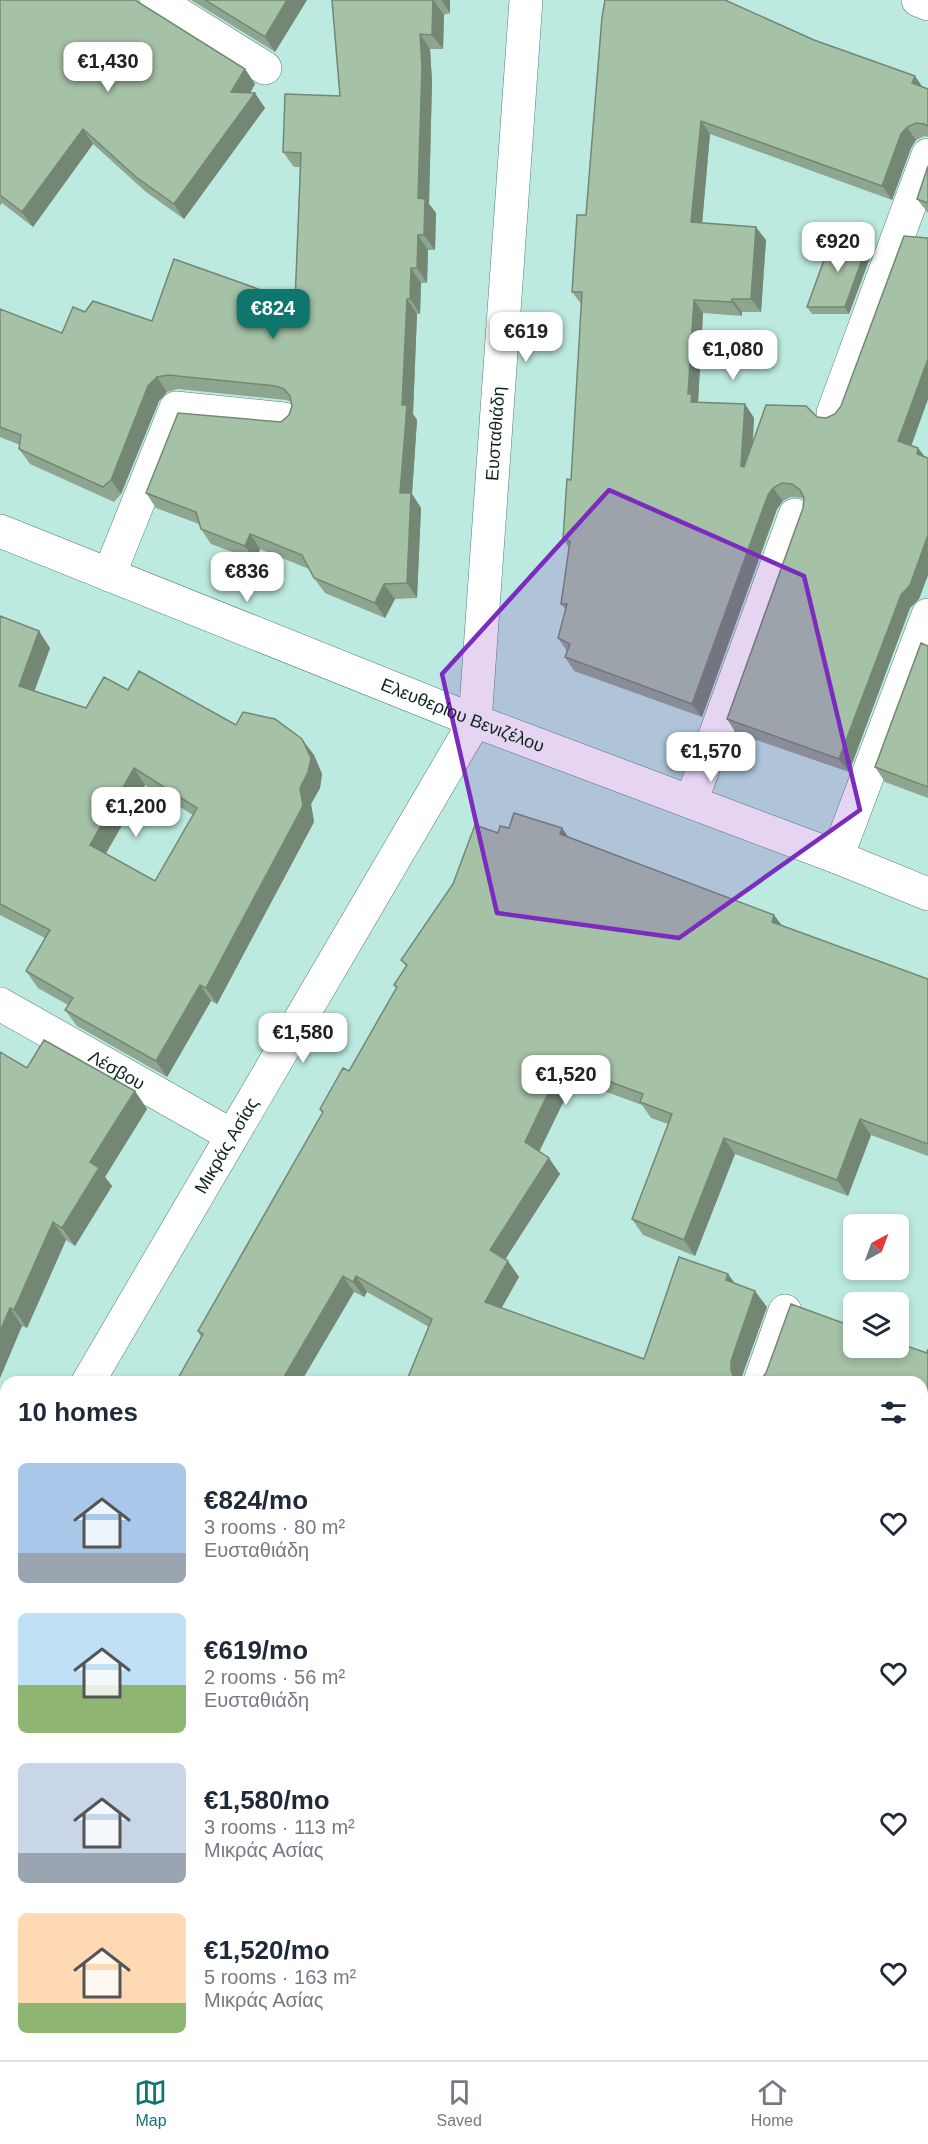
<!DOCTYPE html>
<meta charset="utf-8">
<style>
body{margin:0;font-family:Helvetica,sans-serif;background:#f2f2f3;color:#1f2937;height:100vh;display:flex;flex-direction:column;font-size:22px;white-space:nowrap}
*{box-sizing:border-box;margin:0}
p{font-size:20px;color:#747a83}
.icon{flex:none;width:33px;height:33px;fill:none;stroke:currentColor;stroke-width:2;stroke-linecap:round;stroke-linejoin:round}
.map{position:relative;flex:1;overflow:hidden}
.side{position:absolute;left:0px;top:1376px;width:928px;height:686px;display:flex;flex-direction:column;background:#fff;border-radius:18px 18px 0 0;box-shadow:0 3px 9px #0003}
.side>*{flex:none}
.needle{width:39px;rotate:41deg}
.buttons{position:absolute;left:843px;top:1214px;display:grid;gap:12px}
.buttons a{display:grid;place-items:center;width:66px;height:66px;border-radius:9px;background:#fff;box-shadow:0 3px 9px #0003;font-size:30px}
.price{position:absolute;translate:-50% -51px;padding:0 14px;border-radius:12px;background:#fff;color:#222;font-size:20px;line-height:39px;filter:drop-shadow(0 2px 3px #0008)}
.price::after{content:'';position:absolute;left:50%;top:36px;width:18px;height:14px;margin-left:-9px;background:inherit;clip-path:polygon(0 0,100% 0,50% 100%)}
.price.current{background:#0f766e;color:#fff}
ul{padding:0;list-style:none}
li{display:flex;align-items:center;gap:18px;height:150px;padding:0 18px}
li span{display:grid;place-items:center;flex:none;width:168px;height:120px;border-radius:9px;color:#555}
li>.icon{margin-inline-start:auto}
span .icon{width:72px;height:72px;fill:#fffc;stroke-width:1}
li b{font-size:26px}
h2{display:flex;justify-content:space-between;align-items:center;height:72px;padding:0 18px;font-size:26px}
.tab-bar{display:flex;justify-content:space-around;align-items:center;height:84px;border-top:2px solid #e0e1e3;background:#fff;font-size:16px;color:#747a83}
.tab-bar a{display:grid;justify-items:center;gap:3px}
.tab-bar .current{color:#0f766e}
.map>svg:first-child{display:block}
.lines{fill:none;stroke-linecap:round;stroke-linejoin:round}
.minor-casing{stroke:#547f76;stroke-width:34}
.minor{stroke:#fff;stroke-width:33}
.wall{fill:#8ea68f;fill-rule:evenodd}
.shaded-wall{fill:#748774}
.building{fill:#a5c1a6;stroke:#748774;stroke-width:1.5;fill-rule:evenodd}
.marked{fill:#7b2cbf;fill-opacity:0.2;stroke:#7b2cbf;stroke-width:4.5;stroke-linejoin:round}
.labels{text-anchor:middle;stroke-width:4.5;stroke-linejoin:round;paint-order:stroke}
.street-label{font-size:18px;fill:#122420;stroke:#bceae0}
</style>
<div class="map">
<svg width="928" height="2060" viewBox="0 0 928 2060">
<rect width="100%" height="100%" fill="#bceae0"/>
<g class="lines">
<defs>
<g id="minor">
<path d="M156,0L265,68"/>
<path d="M918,0L928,4"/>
<path d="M833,413L928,155"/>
<path id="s1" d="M0,531L475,721L837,857L928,894"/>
<path d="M109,575L176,408L284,419"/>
<path d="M691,802L795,515"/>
<path d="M837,857L928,615"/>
<path id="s2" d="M0,1004L231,1135"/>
<path id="s3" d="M88,1382L475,721L526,0"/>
<path d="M760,1382L785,1311"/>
<path d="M0,1491L6,1494"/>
<path d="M0,1530L6,1521"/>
<path d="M922,1807L928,1808"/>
</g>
</defs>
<use href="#minor" class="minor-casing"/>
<use href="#minor" class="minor"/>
</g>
<path class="wall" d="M0,0L138,3L245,69L255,84L250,93L265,108L184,219L146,192L93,144L33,227L2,203L0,206Z
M191,0H307L275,52Z
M332,0H450V13L444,15L443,49H430L432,81L429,204L436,213L435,250H428L427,283H421L420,314H417L413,414L417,420L412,494L421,508L417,598L395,599L385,618L325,593L314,578L309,569L260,549L256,561L211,544L201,529L199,524L156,508L146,493L281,422L289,415L292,406V402L286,400L178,389L167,392L159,401L121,494L114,502L30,464L19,449L20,445L0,437V309L62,333L85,312L152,321L295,302L300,167H294L283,152L340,96Z
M602,17L923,87L928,89V137L925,136L916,140L911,148L892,200L710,134L702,223L766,240L761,312H742V316L703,313L698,403L745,404L754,418L753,442L817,417L826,418L835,414L841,406L928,238V399L911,445L918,448L925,457L928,458V575L919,599L910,608L849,772L736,733L727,719L803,508L804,499L802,498L791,497L783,501L777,509L702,717L574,671L565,657L567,651L558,638L566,610L561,604L569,548L563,539L571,480L582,305L572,292L586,215Z
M928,166V213L917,199Z
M874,247L849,314H812L807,307Z
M0,616L50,648L34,692L86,708L128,690L236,725L314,755L322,774L320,788L311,804L314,822L217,1004L211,1001L167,1077L77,1026L65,1010L68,1005L38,988L26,971L45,938L0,915ZM145,785L193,815L155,881L106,854Z
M928,646V798L885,782L875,767Z
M509,828H562L568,837L774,915L782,926L928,979V1156L871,1135L848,1196L735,1154L695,1256L643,1235L632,1219L668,1124L651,1118L642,1105L574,1080L539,1152L560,1174L505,1259L519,1277L501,1308L644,1359L728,1274L735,1284L767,1307L742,1376L429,1327L367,1292L364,1297L354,1292L201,1337L198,1331L322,1113L320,1109L349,1071L396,988L394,985L406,966L401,960L498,833Z
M27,1068L135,1091L147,1109L105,1177L112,1186L75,1246L66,1240L27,1328L22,1326L0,1378Z
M928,1349V1702L922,1700V1382Z
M374,2055H404L402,2060H388Z
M843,2055H922L928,2060H849L846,2059Z"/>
<path class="shaded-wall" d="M287,0H307L275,52L265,37Z
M433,0L444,15L443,49L432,35Z
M441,0H450V13Z
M420,34L430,49L432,81L429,204L436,213L435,250L424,235L418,198Z
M245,69L255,84L242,107L231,92Z
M915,76L924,89L912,83Z
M255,93L265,108L184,219L174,204Z
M701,121L710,134L701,236L691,222Z
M907,127L916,140L911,148L892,200L882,186L901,134Z
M83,129L93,144L33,227L22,212Z
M756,227L766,240L761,312L751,299Z
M418,235L428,250L427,283L417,268Z
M869,240L874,247L849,314L845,307Z
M411,268L421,283L420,314L410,299Z
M407,299L417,314L413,414L417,420L412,494L421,508L417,598L407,583L400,493L402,405Z
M732,299L742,312V316L732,302Z
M694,300L703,313L698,403L691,402L688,394Z
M928,359V399L908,455L898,441Z
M157,377L167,392L159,401L121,494L111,480L148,386Z
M745,404L754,418L750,480L741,466Z
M918,448L928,461L917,454Z
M773,488L783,501L777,509L702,717L692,704L768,495Z
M250,534L260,549L256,561L245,546Z
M928,535V575L919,599L910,608L849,772L839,759L901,595Z
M384,584L395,599L385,618L375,603Z
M39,631L50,648L30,703L19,686Z
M302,739L314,755L322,774L320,788L311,804L314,822L217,1004L206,988L300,788Z
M134,768L145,785L101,861L90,845Z
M562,828L573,844L560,834Z
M774,915L786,931L772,922Z
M200,985L211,1001L167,1077L156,1061Z
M562,1064L574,1080L536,1158L525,1142Z
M135,1091L147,1109L105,1177L112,1186L75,1246L62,1228L90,1162Z
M860,1119L871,1135L848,1196L837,1180Z
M724,1138L735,1154L695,1256L684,1240Z
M549,1158L560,1174L501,1266L490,1250Z
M53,1222L66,1240L27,1328L14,1310Z
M508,1261L519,1277L496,1318L485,1302Z
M728,1274L739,1289L726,1280Z
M343,1276L354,1292L301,1382H281Z
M356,1276L367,1292L364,1297L353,1282Z
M755,1291L767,1307L742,1376V1382H737L731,1370V1361Z
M10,1308L22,1326L0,1378V1331Z
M321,2055H334L333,2060H319Z
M394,2055H404L402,2060H397Z
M729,2055H751L749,2060H727Z"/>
<path class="building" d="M0,0H135L245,69L231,92L255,93L174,204L136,177L83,129L22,212L0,195Z
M205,0H287L265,37Z
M332,0H435H433L432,35L420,34L422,66L418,198L425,199L424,235H418L417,268H411L410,299H407L402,405H407L400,493H411L407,583L384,584L375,603L314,578L302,555L250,534L245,546L201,529L196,512L146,493L178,413L281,422L289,415L292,406L290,396L284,389L276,386L168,375L157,377L148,386L111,480L103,487L19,449L21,435L0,427V309L62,333L73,307L85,312L93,301L152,321L174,259L295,302L301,153L283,152L285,94L340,96Z
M605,0H725L814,40L915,76L912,83L928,89V126L924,124L916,123L907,127L901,134L882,186L701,121L691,222L756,227L751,299H732V302L694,300L688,394H692L691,402L745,404L741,466L744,467L766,405L806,406L817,417L826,418L835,414L841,406L904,236L928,238V359L898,441L918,448L917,454L928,458V535L910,585L901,595L839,759L727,719L803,508L804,498L800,490L792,484L782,483L773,488L768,495L692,704L565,657L570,644L558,638L567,604H561L570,541L563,539L567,479L571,480L582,292H572L577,215H586L602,17Z
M928,166V203L917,199Z
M832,238L869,240L845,307H807Z
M0,616L39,631L19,686L86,708L104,677L128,690L139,671L236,725L243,712L275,719L302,739L311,758L308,772L300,788L303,806L206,988L200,985L156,1061L65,1010L73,998L26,971L50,930L0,904ZM134,768L197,808L155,881L90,845Z
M921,643L928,646V787L875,767Z
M514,813L562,828L560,834L774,915L772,922L928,979V1144L860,1119L837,1180L724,1138L684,1240L632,1219L672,1114L640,1102L643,1094L562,1064L525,1142L549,1158L490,1250L508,1261L485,1302L644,1359L679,1257L728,1274L726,1280L755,1291L731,1361V1370L734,1378L739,1382H406L432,1319L356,1276L353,1282L343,1276L281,1382H176L203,1334L198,1331L323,1112L320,1109L343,1068L349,1071L397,987L394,985L407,965L401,960L453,884L475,825L498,833L500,826L509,828Z
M44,1040L135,1091L90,1162L99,1168L62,1228L53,1222L14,1310L10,1308L0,1331V1052L27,1068Z
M791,1304L854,1327V1347H898V1343L927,1353L928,1349V1690L922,1688V1382H759L766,1373Z
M6,1684V2055H321L319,2060H0V1695Z
M922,1884L928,1886V2060H868L869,2055H922Z
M598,2055H647L652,2057L653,2055H729L727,2060H596Z"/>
<path class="marked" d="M609,490L804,576L860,810L679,938L497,913L442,674Z"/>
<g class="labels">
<g class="street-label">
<text dy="6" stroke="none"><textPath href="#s3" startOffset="1054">Ευσταθιάδη</textPath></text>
<text dy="6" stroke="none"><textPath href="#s1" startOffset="498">Ελευθερίου Βενιζέλου</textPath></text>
<text dy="6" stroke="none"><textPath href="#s2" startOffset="134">Λέσβου</textPath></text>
<text dy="6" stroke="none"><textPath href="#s3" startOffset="274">Μικράς Ασίας</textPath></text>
</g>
</g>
</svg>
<div class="buttons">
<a><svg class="needle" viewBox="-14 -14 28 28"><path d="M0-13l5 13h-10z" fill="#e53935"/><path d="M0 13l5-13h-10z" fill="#747a83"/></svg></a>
<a><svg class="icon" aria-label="layers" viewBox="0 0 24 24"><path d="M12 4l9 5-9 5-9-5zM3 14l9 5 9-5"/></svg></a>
</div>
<b class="price" style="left:108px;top:93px">€1,430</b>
<b class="price" style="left:838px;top:273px">€920</b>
<b class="price current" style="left:273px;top:340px">€824</b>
<b class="price" style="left:526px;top:363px">€619</b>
<b class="price" style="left:733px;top:381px">€1,080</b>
<b class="price" style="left:247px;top:603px">€836</b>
<b class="price" style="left:711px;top:783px">€1,570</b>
<b class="price" style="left:136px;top:838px">€1,200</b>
<b class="price" style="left:303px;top:1064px">€1,580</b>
<b class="price" style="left:566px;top:1106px">€1,520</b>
<section class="side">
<h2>10 homes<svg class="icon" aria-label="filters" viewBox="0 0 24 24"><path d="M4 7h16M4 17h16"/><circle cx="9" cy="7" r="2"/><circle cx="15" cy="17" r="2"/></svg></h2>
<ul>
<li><span style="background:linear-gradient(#a9c7e8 75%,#9aa5b1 0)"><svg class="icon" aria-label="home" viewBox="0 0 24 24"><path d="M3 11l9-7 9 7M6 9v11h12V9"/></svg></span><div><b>€824/mo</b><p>3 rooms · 80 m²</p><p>Ευσταθιάδη</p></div><svg class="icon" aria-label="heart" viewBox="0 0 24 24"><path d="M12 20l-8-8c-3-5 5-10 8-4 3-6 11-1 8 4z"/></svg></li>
<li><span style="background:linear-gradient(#bfe0f5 60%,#8fb573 0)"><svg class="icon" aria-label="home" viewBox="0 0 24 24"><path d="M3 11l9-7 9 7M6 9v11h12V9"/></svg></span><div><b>€619/mo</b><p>2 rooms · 56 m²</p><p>Ευσταθιάδη</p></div><svg class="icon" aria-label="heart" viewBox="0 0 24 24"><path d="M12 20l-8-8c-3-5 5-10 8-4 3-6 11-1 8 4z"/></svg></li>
<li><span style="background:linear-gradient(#c9d6e8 75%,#9aa5b1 0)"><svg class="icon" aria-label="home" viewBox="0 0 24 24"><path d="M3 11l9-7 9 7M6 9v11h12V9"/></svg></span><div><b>€1,580/mo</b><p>3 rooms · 113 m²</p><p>Μικράς Ασίας</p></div><svg class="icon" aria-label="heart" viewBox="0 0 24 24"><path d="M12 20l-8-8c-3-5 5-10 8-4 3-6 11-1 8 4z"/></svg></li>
<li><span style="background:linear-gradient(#ffd9b3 75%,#8fb573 0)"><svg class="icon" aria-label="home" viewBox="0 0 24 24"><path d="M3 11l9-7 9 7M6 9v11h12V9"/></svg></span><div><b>€1,520/mo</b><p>5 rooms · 163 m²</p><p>Μικράς Ασίας</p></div><svg class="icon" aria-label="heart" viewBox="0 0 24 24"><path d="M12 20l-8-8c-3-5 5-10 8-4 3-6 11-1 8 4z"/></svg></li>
</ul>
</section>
</div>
<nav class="tab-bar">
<a class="current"><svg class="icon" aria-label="map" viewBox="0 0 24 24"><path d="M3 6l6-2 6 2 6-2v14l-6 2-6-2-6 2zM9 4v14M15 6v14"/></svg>Map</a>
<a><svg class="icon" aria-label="saved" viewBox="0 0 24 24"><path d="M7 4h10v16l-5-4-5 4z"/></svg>Saved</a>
<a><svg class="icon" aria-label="home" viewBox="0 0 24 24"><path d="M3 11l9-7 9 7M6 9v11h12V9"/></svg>Home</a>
</nav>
